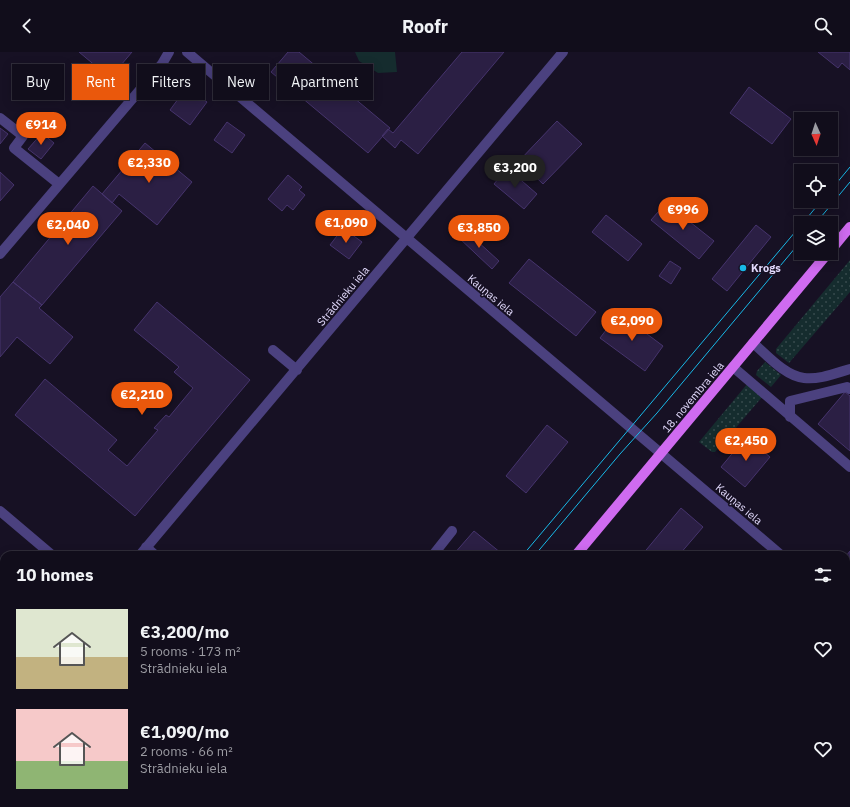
<!DOCTYPE html>
<meta charset="utf-8">
<style>
body{margin:0;font-family:"IBM Plex Sans",sans-serif;background:#1a1624;color:#f1f3f6;height:100vh;display:flex;flex-direction:column;font-size:15px;white-space:nowrap}
*{box-sizing:border-box;margin:0}
p{font-size:13px;color:#9c9ca3}
.icon{flex:none;width:22px;height:22px;fill:none;stroke:currentColor;stroke-width:2;stroke-linecap:round;stroke-linejoin:round}
.map{position:relative;flex:1;overflow:hidden}
.details{position:absolute;left:0px;top:499px;width:850px;height:256px;display:flex;flex-direction:column;background:#110d1b;border-radius:12px 12px 0 0;box-shadow:0 2px 10px #0003,0 0 0 1px #302d3a}
.details>*{flex:none}
.hud{position:absolute;left:12px;top:12px;width:400px;height:36px;display:flex;gap:8px}
.needle{width:26px;rotate:177deg}
.tools{position:absolute;left:794px;top:60px;display:grid;gap:8px}
.tools a{display:grid;place-items:center;width:44px;height:44px;border-radius:0px;background:#110d1b;box-shadow:0 2px 10px #0003,0 0 0 1px #302d3a;font-size:20px}
.price{position:absolute;translate:-50% -34px;padding:0 9px;border-radius:14px;background:#ea580c;color:#fff;font-size:13px;line-height:26px;filter:drop-shadow(0 1px 2px #0008)}
.price::after{content:'';position:absolute;left:50%;top:24px;width:12px;height:9px;margin-left:-6px;background:inherit;clip-path:polygon(0 0,100% 0,50% 100%)}
.price.selected{background:#222;color:#fff}
ul{padding:0;list-style:none}
li{display:flex;align-items:center;gap:12px;height:100px;padding:0 16px}
li span{display:grid;place-items:center;flex:none;width:112px;height:80px;border-radius:0px;color:#555}
li>.icon{margin-inline-start:auto}
span .icon{width:48px;height:48px;fill:#fffc;stroke-width:1}
li b{font-size:17px}
h2{display:flex;justify-content:space-between;align-items:center;height:48px;padding:0 16px;font-size:17px}
.tag{padding:0 14px;border-radius:0px;background:#110d1b;box-shadow:0 2px 10px #0003,0 0 0 1px #302d3a;font-size:14px;line-height:36px}
.tag.selected{background:#ea580c;color:#fff}
header{display:flex;justify-content:space-between;align-items:center;height:52px;padding:0 16px;background:#110d1b;font-size:18px;font-weight:700}
.map>svg:first-child{display:block}
.grass{fill:url(#grass-dots)}
.park{fill:#152c2e}
.building{fill:#2b1f44;stroke:#46346d}
.lines{fill:none;stroke-linecap:round;stroke-linejoin:round}
.minor{stroke:#4b417f;stroke-width:10}
.major{stroke:#cf6bf0;stroke-width:10}
.tram{stroke:#18b9e8;stroke-width:1}
.poi-dot{fill:#18b9e8;stroke:#171124;stroke-width:1.5}
.labels{text-anchor:middle;stroke-width:3;stroke-linejoin:round;paint-order:stroke}
.poi-label{font-size:11px;font-weight:bold;fill:#e1d9fb;stroke:#171124;text-anchor:start}
.street-label{font-size:11px;fill:#e1d9fb;stroke:#171124}
</style>
<header><svg class="icon" aria-label="back" viewBox="0 0 24 24"><path d="M15 5l-7 7 7 7"/></svg>Roofr<svg class="icon" aria-label="search" viewBox="0 0 24 24"><circle cx="10" cy="10" r="6"/><path d="M15 15l6 6"/></svg></header>
<div class="map">
<svg width="850" height="755" viewBox="0 0 850 755">
<defs>
<pattern id="grass-dots" width="8" height="8" patternUnits="userSpaceOnUse"><rect width="8" height="8" fill="#152c2e"/><path d="M2 2h.1M6 6h.1" fill="none" stroke="#374a4d" stroke-width="1.8" stroke-linecap="round"/></pattern>
</defs>
<rect width="100%" height="100%" fill="#171124"/>
<path class="grass" d="M850,208V240L789,311L776,301V297Z
M765,310L781,323L771,335L756,323L757,319Z
M748,331L763,344L715,400H712L699,390Z
M397,751H417L414,755H402Z"/>
<path class="park" d="M355,0H395L397,20L378,21L359,9Z"/>
<path class="building" d="M79,0H132L110,26Z
M288,0H299L390,76L368,101L271,20Z
M462,0H504L418,102L401,88L395,96L382,84L388,77L393,81Z
M818,0H850V18L842,11L838,16Z
M187,35L207,50L190,73L170,58Z
M749,35L791,67L772,92L730,61Z
M557,69L582,92L543,132L519,109Z
M227,70L245,83L232,101L214,88Z
M0,76L8,82L0,92Z
M42,81L54,91L41,107L28,97Z
M145,91L192,130L157,173L119,142L112,151L102,142Z
M507,116L537,142L524,157L494,132Z
M0,120L14,133L0,149Z
M288,123L302,135L299,138L305,143L293,158L287,153L282,159L268,147Z
M93,134L122,159L42,253L13,230Z
M666,151L714,189L699,207L651,168Z
M606,163L642,192L628,209L592,180Z
M756,173L771,185L727,239L712,227Z
M343,176L362,190L349,207L330,193Z
M465,178L499,209L492,217L458,185Z
M529,207L596,260L576,284L509,231Z
M670,209L681,216L671,232L659,224Z
M13,230L42,253L39,256L73,285L50,312L17,285L0,305V245Z
M157,250L250,328L135,464L15,363L45,327L117,388L108,398L127,414L158,378L154,376L166,363L169,365L193,336L174,320L179,315L134,278Z
M619,261L663,294L645,319L600,286Z
M845,340L850,344V399L818,372Z
M547,373L568,390L526,441L506,424Z
M746,385L770,405L745,435L721,415Z
M681,456L703,475L679,503H642Z
M474,479L501,501L500,503H453Z
M850,499V523L846,519V504Z
M0,606L4,609V627L0,632Z
M850,607V635L846,631V610Z
M4,712V751H6L3,755H0V717Z
M210,751H265L270,755H213Z
M432,751H434L439,755H429Z
M453,751H478L475,755H458Z
M521,751H526L530,755H518Z
M552,751H594L590,755H557Z
M702,751H746L742,755H698Z"/>
<g class="lines">
<path class="minor" d="M187,0L781,503
M0,66L23,84L14,96L59,132
M0,202L162,12L169,0
M753,291C767,303 785,324 804,326C819,328 836,321 850,317
M273,298L297,318
M733,315L850,415
M790,365V349L847,335L850,337
M0,459L52,503
M146,495L155,503
M140,503L563,0
M433,503L452,479
M846,558L850,562
M0,675L4,670
M846,684L850,679
M197,751L202,755
M336,751L339,755
M778,751L783,755
M29,755L32,751
M623,755L627,751"/>
<path class="major" d="M831,198L850,175
M576,503L828,201
M365,755L368,751"/>
<path class="tram" d="M831,138L850,115
M803,171L821,149
M816,171L850,130
M523,503L801,173
M535,503L620,402L657,361L801,189
M373,751L374,755
M311,755L314,751
M322,755L326,751"/>
</g>
<circle class="poi-dot" cx="743" cy="216" r="4"/>
<g class="labels">
<g class="poi-label">
<text x="751" y="220">Krogs</text>
</g>
<g class="street-label">
<text transform="translate(491 243) rotate(40)" y="4">Kauņas iela</text>
<text transform="translate(343 244) rotate(-50)" y="4">Strādnieku iela</text>
<text transform="translate(693 345) rotate(-50)" y="4">18. novembra iela</text>
<text transform="translate(739 452) rotate(40)" y="4">Kauņas iela</text>
</g>
</g>
</svg>
<div class="tools">
<a><svg class="needle" viewBox="-14 -14 28 28"><path d="M0-13l5 13h-10z" fill="#e53935"/><path d="M0 13l5-13h-10z" fill="#9c9ca3"/></svg></a>
<a><svg class="icon" aria-label="locate" viewBox="0 0 24 24"><circle cx="12" cy="12" r="6"/><path d="M12 2v4M12 18v4M2 12h4M18 12h4"/></svg></a>
<a><svg class="icon" aria-label="layers" viewBox="0 0 24 24"><path d="M12 4l9 5-9 5-9-5zM3 14l9 5 9-5"/></svg></a>
</div>
<b class="price" style="left:41px;top:94px">€914</b>
<b class="price" style="left:149px;top:132px">€2,330</b>
<b class="price selected" style="left:515px;top:137px">€3,200</b>
<b class="price" style="left:683px;top:179px">€996</b>
<b class="price" style="left:346px;top:192px">€1,090</b>
<b class="price" style="left:68px;top:194px">€2,040</b>
<b class="price" style="left:479px;top:197px">€3,850</b>
<b class="price" style="left:632px;top:290px">€2,090</b>
<b class="price" style="left:142px;top:364px">€2,210</b>
<b class="price" style="left:746px;top:410px">€2,450</b>
<div class="hud">
<a class="tag">Buy</a>
<a class="tag selected">Rent</a>
<a class="tag">Filters</a>
<a class="tag">New</a>
<a class="tag">Apartment</a>
</div>
<section class="details">
<h2>10 homes<svg class="icon" aria-label="filters" viewBox="0 0 24 24"><path d="M4 7h16M4 17h16"/><circle cx="9" cy="7" r="2"/><circle cx="15" cy="17" r="2"/></svg></h2>
<ul>
<li><span style="background:linear-gradient(#dfe7d0 60%,#c2b280 0)"><svg class="icon" aria-label="home" viewBox="0 0 24 24"><path d="M3 11l9-7 9 7M6 9v11h12V9"/></svg></span><div><b>€3,200/mo</b><p>5 rooms · 173 m²</p><p>Strādnieku iela</p></div><svg class="icon" aria-label="heart" viewBox="0 0 24 24"><path d="M12 20l-8-8c-3-5 5-10 8-4 3-6 11-1 8 4z"/></svg></li>
<li><span style="background:linear-gradient(#f6c9c9 65%,#8fb573 0)"><svg class="icon" aria-label="home" viewBox="0 0 24 24"><path d="M3 11l9-7 9 7M6 9v11h12V9"/></svg></span><div><b>€1,090/mo</b><p>2 rooms · 66 m²</p><p>Strādnieku iela</p></div><svg class="icon" aria-label="heart" viewBox="0 0 24 24"><path d="M12 20l-8-8c-3-5 5-10 8-4 3-6 11-1 8 4z"/></svg></li>
</ul>
</section>
</div>
